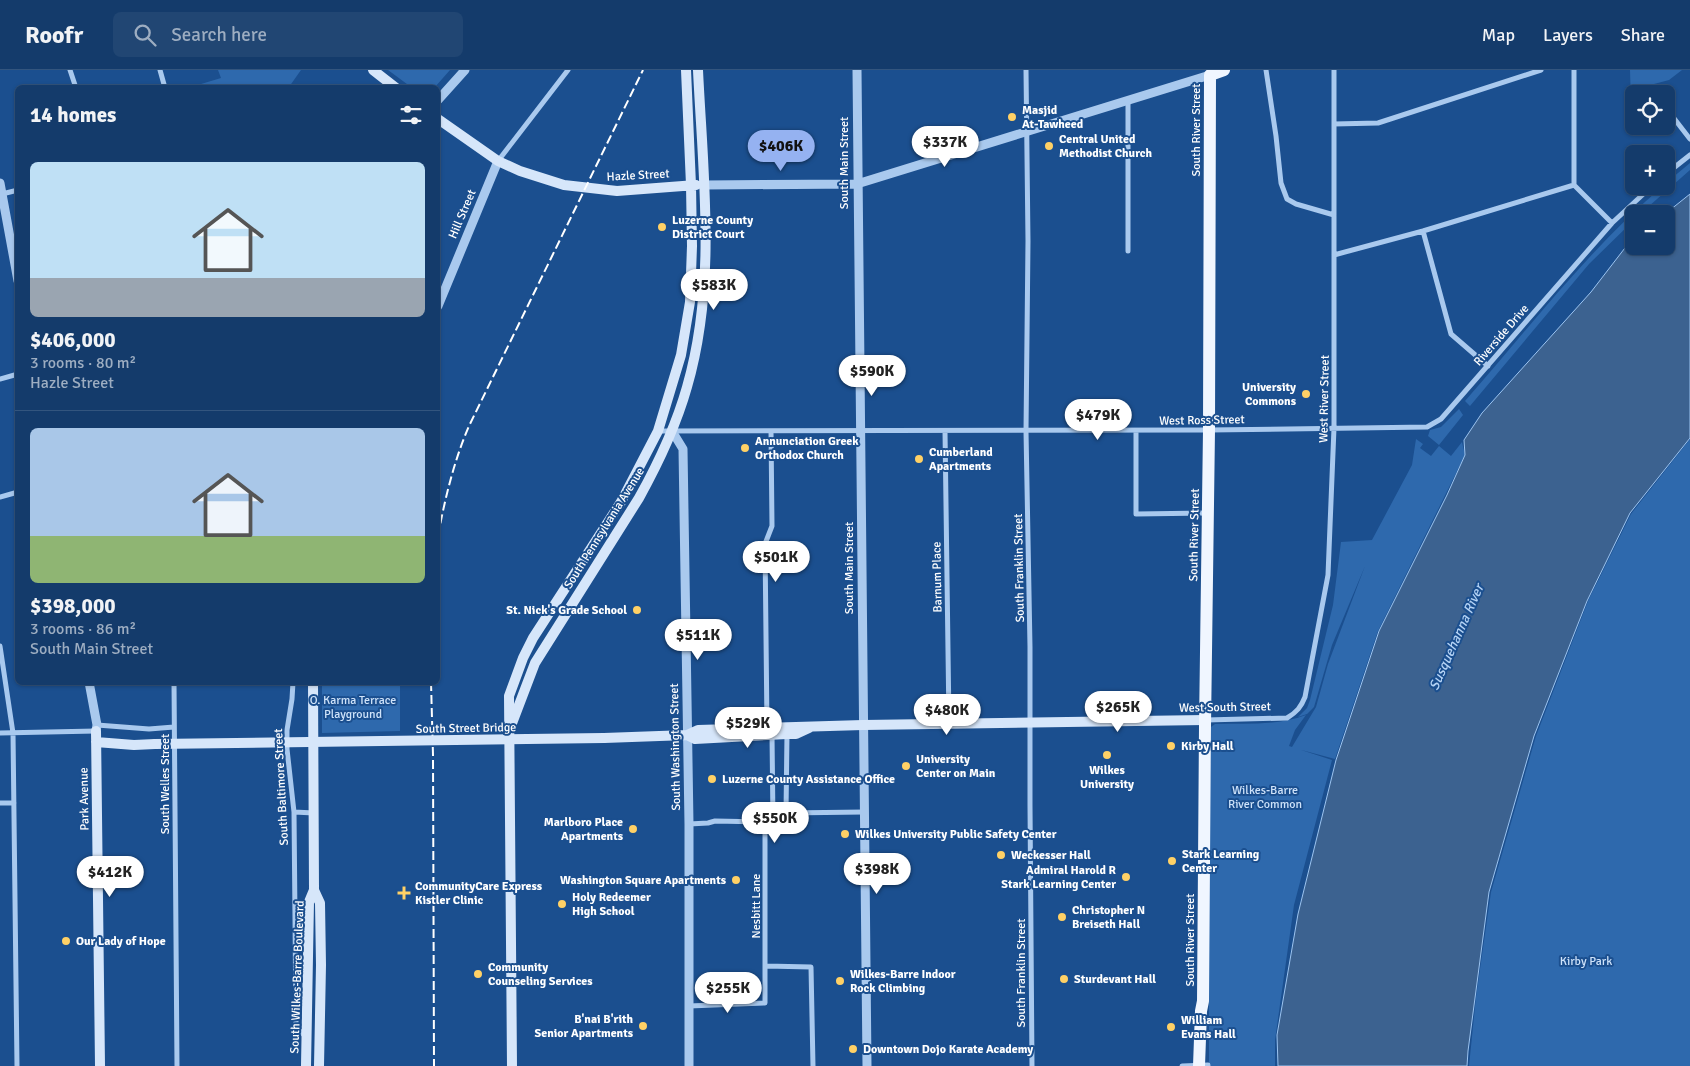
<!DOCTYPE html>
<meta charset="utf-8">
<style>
body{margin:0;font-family:Signika,sans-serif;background:#214673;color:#f1f3f6;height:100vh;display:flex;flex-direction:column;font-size:19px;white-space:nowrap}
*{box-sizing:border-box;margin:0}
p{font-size:16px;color:#9dadc1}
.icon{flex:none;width:28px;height:28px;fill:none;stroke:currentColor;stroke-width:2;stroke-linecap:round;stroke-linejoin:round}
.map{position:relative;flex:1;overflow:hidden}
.panel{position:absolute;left:15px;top:15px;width:425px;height:600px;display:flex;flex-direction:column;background:#143b6b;border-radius:8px;box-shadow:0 1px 4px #0004,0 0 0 1px #33557e}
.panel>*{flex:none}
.controls{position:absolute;left:1625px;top:15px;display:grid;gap:10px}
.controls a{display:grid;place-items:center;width:50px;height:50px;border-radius:8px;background:#143b6b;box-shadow:0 1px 4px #0004,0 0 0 1px #33557e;font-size:25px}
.price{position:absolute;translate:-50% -42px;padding:0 11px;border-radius:18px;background:#fff;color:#222;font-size:16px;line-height:32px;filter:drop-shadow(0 1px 2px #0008)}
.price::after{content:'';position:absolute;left:50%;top:30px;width:15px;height:11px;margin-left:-8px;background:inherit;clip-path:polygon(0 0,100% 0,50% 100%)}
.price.active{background:#95b2f1;color:#111}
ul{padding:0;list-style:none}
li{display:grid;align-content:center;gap:10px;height:265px;padding:0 15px}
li+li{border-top:1px solid #33557e}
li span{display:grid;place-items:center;height:155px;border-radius:8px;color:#555}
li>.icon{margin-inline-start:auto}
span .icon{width:90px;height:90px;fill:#fffc;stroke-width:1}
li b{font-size:21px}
h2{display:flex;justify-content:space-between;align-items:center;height:60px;padding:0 15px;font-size:21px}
header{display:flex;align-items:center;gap:30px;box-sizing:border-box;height:70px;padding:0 25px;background:#143b6b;border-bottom:1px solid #33557e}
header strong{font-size:24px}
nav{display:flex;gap:28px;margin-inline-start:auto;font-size:18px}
.search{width:350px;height:45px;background:#214673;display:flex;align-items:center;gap:12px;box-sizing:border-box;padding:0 18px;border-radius:8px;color:#9dadc1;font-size:19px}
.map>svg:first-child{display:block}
.green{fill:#2e69ad}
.water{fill:#3c6290;stroke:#9cc4f0}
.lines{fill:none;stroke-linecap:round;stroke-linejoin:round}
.minor{stroke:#a9c9ee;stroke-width:5}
.tertiary{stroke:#a9c9ee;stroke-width:9}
.secondary{stroke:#d6e6fa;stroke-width:10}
.primary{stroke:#f0f6ff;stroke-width:12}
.rail{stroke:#fff;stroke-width:2;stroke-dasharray:9 4;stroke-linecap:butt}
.secondary-bridge{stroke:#d6e6fa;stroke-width:10}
.poi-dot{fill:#ffd166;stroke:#1b4f8f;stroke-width:2}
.labels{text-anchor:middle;stroke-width:4;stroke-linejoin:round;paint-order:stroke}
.poi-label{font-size:12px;font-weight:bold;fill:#fff;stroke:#1b4f8f;text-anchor:start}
.street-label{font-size:12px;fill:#fff;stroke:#1b4f8f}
.park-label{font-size:12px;fill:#cfe3fa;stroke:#1b4f8f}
.water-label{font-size:14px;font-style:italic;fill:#b5d3f5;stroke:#1b4f8f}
</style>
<header>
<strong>Roofr</strong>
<div class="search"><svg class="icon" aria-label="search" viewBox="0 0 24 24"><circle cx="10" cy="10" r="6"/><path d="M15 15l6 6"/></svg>Search here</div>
<nav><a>Map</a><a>Layers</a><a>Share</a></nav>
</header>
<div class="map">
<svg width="1690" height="996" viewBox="0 0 1690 996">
<rect width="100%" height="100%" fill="#1b4f8f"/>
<path class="green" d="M218,0H301L289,17H191L221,8Z
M388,0H450L435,17H411Z
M1630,0H1682L1669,10L1654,14L1644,24H1634V32L1631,34Z
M1690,93V100L1640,144H1634V150L1589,194L1470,336L1465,331C1529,258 1588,180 1663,116H1666V113Z
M1459,339L1463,345L1439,375L1428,366L1430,360L1441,357Z
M1416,369L1423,374L1420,378L1431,386L1439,376L1451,386L1462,372L1465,385L1378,561L1335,689L1294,678L1292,677L1316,637L1328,594L1365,496L1332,575L1314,637L1307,644L1298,647L1307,638L1310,630L1333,535L1341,472L1372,470L1412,395Z
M1690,369V996H1469L1476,927L1491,822L1536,666L1588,531L1631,444Z
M322,613H400V661L322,663Z
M1306,645L1295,660L1289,676L1332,690L1294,835L1275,970V996H1209V783L1211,657L1215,654C1246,653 1277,656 1306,645Z"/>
<path class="water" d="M1690,124V368L1630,443L1587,531L1534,666L1489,822L1468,981L1467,996H1278L1277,965L1298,844L1336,690L1379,561L1447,425L1465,385L1464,370L1482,343L1591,222L1628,174L1634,169V176H1666L1665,144Z"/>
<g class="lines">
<path class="minor" d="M70,0L76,18
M160,0L165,18
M1026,0L1028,171L1026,361L1030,577V735L1032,996
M1266,0L1276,66L1281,113L1287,129L1296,134L1334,145
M1574,0V115L1612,153
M1652,24C1655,18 1662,17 1666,24
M1666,38L1690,69
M1334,54L1378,53L1541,0
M498,91L568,0
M1666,104L1690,85
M2,124L18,120
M1423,161L1451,264L1488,296
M1128,181V30
M1334,185L1423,161L1574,115
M0,309L18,304
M658,361L1209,360L1427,357L1441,349L1612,153L1652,116
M945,361L949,653
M1136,361V444L1207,443
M0,427L18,422
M0,576L13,663L17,996
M174,612L177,996
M293,612L292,629L287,660V679L294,742L296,953L298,959L306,967
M1206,650L1287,648C1297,642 1301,637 1305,627L1328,505L1334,358V0
M97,655L149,659L174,657
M767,658L765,474L772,456L771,361
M0,663L96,661
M787,664L786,743L864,742
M0,733H14
M294,742L314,743
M689,754L708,753L715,751L765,752
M766,896L811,897L813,996
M689,936L765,933V752H773L772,665
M1182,996L1208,995"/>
<path class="tertiary" d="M857,0L867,996
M438,30L465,0
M0,113L18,211
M705,115L857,114L1210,5
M438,236L498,91
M672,361L683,379L689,754V996
M89,612L97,655L96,661"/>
<path class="secondary" d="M373,0L396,18
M438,49L498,91L520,101L564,115L617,121L696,115
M511,656L535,593L639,428C659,392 676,356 687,317C717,214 703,105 698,0
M96,661L100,996
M687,665L695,669L787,664H796L809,658
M604,668L687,665L698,660L863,655L1205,650
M96,672L134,675L155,674
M314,820L320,833L321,895L319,996
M306,996L309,832L314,820L313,612
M512,996L509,626L523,588L533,568L621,432L658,361L681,285L690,232L692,176L691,115L686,0"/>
<path class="primary" d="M1199,996L1201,941L1203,931L1205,656L1209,360L1210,5L1224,0"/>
<path class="rail" d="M438,466C445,428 454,391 469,356L643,0
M431,612L433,685L434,996"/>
<path class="secondary-bridge" d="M155,674L604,668"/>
</g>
<g class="poi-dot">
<circle cx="1012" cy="47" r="5"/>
<circle cx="1049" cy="76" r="5"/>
<circle cx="662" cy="157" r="5"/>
<circle cx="1306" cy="324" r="5"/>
<circle cx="745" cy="378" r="5"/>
<circle cx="919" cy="389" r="5"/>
<circle cx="637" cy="540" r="5"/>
<circle cx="1171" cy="676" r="5"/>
<circle cx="1107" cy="685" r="5"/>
<circle cx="906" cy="696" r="5"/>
<circle cx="712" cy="709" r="5"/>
<circle cx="633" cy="759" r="5"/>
<circle cx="845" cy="764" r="5"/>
<circle cx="1001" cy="785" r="5"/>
<circle cx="1172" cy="791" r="5"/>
<circle cx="1126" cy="807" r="5"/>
<circle cx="736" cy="810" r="5"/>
<path d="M401.5 815.5h5v5h5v5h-5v5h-5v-5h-5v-5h5z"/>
<circle cx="562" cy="834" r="5"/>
<circle cx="1062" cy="847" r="5"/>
<circle cx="66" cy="871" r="5"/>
<circle cx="478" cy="904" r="5"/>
<circle cx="1064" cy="909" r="5"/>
<circle cx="840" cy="911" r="5"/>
<circle cx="643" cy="956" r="5"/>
<circle cx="1171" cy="957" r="5"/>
<circle cx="853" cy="979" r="5"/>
</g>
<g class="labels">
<g class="poi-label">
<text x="1022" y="44">Masjid<tspan x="1022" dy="14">At-Tawheed</tspan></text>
<text x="1059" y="73">Central United<tspan x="1059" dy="14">Methodist Church</tspan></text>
<text x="672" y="154">Luzerne County<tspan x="672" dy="14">District Court</tspan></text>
<text x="1296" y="321" text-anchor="end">University<tspan x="1296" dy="14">Commons</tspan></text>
<text x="755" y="375">Annunciation Greek<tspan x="755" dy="14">Orthodox Church</tspan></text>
<text x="929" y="386">Cumberland<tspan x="929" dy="14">Apartments</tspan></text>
<text x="627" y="544" text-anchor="end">St. Nick's Grade School</text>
<text x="1181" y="680">Kirby Hall</text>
<text x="916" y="693">University<tspan x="916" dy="14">Center on Main</tspan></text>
<text x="1107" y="704" text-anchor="middle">Wilkes<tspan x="1107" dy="14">University</tspan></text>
<text x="722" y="713">Luzerne County Assistance Office</text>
<text x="623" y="756" text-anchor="end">Marlboro Place<tspan x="623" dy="14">Apartments</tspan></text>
<text x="855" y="768">Wilkes University Public Safety Center</text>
<text x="1182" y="788">Stark Learning<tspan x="1182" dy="14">Center</tspan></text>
<text x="1011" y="789">Weckesser Hall</text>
<text x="1116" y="804" text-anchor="end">Admiral Harold R<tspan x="1116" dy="14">Stark Learning Center</tspan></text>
<text x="726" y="814" text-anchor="end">Washington Square Apartments</text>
<text x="415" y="820">CommunityCare Express<tspan x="415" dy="14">Kistler Clinic</tspan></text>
<text x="572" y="831">Holy Redeemer<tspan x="572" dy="14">High School</tspan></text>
<text x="1072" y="844">Christopher N<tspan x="1072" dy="14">Breiseth Hall</tspan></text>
<text x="76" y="875">Our Lady of Hope</text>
<text x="488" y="901">Community<tspan x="488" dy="14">Counseling Services</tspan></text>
<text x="850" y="908">Wilkes-Barre Indoor<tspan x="850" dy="14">Rock Climbing</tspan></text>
<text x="1074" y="913">Sturdevant Hall</text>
<text x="633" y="953" text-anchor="end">B'nai B'rith<tspan x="633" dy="14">Senior Apartments</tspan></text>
<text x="1181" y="954">William<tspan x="1181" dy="14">Evans Hall</tspan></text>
<text x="863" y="983">Downtown Dojo Karate Academy</text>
</g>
<g class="street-label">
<text transform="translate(1196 60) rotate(-90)" y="4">South River Street</text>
<text transform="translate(844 93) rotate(-90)" y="4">South Main Street</text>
<text transform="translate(638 105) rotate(-3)" y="4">Hazle Street</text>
<text transform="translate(462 144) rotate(-67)" y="4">Hill Street</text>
<text transform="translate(1501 265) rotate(-49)" y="4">Riverside Drive</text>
<text transform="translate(1324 329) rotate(-89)" y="4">West River Street</text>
<text transform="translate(1202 350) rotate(-1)" y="4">West Ross Street</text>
<text transform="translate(604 458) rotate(-58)" y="4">South Pennsylvania Avenue</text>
<text transform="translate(1194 465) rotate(-89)" y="4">South River Street</text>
<text transform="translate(849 498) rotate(-90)" y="4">South Main Street</text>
<text transform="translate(1019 498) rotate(-91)" y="4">South Franklin Street</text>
<text transform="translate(937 507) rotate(-91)" y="4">Barnum Place</text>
<text transform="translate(1225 637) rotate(-1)" y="4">West South Street</text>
<text transform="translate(466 658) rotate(-1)" y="4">South Street Bridge</text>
<text transform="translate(675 677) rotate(-91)" y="4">South Washington Street</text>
<text transform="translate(165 714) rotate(-90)" y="4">South Welles Street</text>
<text transform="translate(281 717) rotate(-93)" y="4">South Baltimore Street</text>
<text transform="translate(84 729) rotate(-91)" y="4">Park Avenue</text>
<text transform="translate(756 836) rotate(-90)" y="4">Nesbitt Lane</text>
<text transform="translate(1190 870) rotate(-90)" y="4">South River Street</text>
<text transform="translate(1021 903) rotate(-90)" y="4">South Franklin Street</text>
<text transform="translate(297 907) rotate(-88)" y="4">South Wilkes-Barre Boulevard</text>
</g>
<g class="park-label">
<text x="353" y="634">O. Karma Terrace<tspan x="353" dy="14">Playground</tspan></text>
<text x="1265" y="724">Wilkes-Barre<tspan x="1265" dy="14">River Common</tspan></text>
<text x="1586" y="895">Kirby Park</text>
</g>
<g class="water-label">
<text transform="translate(1456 567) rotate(-66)" y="5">Susquehanna River</text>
</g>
</g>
</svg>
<div class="controls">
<a><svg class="icon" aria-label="locate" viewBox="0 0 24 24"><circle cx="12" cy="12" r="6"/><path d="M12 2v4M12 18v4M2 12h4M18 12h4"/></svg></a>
<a>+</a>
<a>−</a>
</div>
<b class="price" style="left:945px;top:98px">$337K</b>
<b class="price active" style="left:781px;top:102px">$406K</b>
<b class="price" style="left:714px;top:241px">$583K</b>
<b class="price" style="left:872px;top:327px">$590K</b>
<b class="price" style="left:1098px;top:371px">$479K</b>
<b class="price" style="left:776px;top:513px">$501K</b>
<b class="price" style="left:698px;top:591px">$511K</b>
<b class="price" style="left:1118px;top:663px">$265K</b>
<b class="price" style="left:947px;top:666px">$480K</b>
<b class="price" style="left:748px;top:679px">$529K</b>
<b class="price" style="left:775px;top:774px">$550K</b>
<b class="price" style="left:877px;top:825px">$398K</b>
<b class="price" style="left:110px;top:828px">$412K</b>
<b class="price" style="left:728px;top:944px">$255K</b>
<section class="panel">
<h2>14 homes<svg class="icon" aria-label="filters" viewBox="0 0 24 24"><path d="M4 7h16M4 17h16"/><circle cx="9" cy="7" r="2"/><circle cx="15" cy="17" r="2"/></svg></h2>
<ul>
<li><span style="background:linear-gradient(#bfe0f5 75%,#9aa5b1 0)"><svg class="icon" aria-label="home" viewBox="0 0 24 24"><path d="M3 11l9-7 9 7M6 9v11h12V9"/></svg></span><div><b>$406,000</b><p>3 rooms · 80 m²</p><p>Hazle Street</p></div></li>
<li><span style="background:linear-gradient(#a9c7e8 70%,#8fb573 0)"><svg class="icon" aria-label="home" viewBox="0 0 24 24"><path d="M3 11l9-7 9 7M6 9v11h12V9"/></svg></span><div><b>$398,000</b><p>3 rooms · 86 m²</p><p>South Main Street</p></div></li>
</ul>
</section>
</div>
